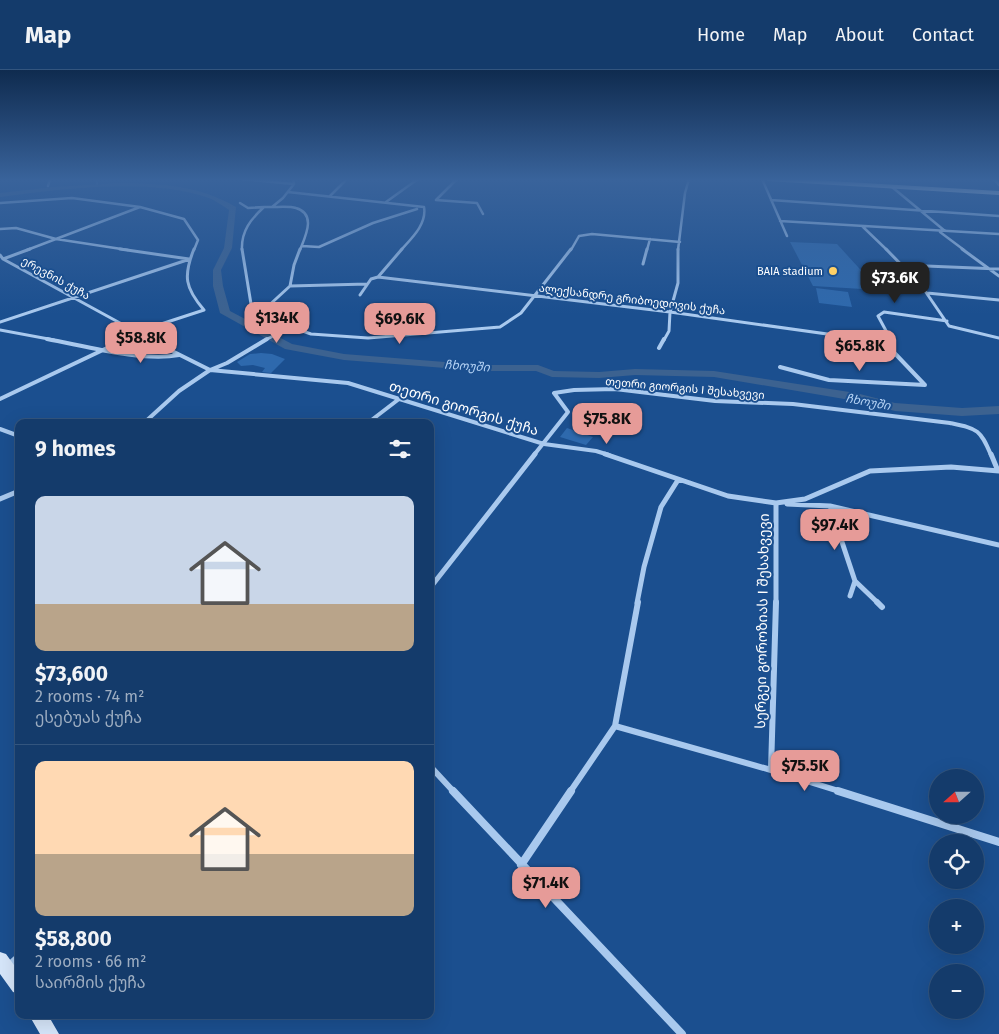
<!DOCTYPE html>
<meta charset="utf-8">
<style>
body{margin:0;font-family:"Fira Sans","Noto Sans Georgian",sans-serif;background:#1d4271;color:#f1f3f6;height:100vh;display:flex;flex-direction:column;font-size:19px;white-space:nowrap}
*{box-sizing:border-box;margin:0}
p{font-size:16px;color:#9dadc1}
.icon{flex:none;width:28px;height:28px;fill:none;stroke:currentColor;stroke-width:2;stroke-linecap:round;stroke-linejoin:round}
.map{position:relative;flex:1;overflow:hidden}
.sheet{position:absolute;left:15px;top:349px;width:419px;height:600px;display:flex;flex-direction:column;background:#143b6b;border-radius:10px;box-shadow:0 5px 20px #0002,0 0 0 1px #33557e}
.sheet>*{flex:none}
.needle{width:32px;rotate:249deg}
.controls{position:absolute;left:929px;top:699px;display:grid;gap:10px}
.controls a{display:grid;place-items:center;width:55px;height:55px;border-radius:50%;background:#143b6b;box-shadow:0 5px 20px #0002,0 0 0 1px #33557e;font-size:25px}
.price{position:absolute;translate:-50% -42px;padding:0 11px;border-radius:10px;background:#e69b98;color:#111;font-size:16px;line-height:32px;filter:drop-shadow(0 1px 2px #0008)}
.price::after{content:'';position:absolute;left:50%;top:30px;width:15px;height:11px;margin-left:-8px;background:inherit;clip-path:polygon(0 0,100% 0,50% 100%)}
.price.current{background:#222;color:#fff}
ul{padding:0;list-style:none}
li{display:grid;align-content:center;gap:10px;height:265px;padding:0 20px}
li+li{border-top:1px solid #33557e}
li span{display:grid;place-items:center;height:155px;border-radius:10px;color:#555}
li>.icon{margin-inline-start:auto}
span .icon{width:90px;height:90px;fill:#fffc;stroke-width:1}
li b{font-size:21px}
h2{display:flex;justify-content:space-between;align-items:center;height:60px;padding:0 20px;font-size:21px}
header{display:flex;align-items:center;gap:30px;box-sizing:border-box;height:70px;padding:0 25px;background:#143b6b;border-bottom:1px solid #33557e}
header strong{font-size:24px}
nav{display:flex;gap:28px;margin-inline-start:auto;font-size:18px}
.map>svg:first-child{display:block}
.green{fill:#2e69ad}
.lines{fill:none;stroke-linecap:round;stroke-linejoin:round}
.stream{stroke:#9cc4f0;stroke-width:1}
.river{fill:#3c6290;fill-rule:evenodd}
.street-far5{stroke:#a9c9ee;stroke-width:2.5}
.street-far4{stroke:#a9c9ee;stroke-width:3}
.street-far3{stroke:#a9c9ee;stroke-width:4}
.street-far2{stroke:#a9c9ee;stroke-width:5}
.street-far1{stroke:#a9c9ee;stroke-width:6}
.street{stroke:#a9c9ee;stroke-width:8}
.secondary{fill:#d6e6fa;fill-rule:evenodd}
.highway{fill:#fff;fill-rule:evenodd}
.poi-dot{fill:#ffd166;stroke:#1b4f8f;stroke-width:2}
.labels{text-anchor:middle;stroke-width:4;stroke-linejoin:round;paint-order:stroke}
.far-poi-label{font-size:11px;fill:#fff;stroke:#1b4f8f;text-anchor:end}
.far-street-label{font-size:11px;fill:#fff;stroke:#1b4f8f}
.far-water-label{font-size:12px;font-style:italic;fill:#b5d3f5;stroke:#1b4f8f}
.street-label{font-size:14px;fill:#fff;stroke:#1b4f8f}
</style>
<header>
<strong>Map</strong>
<nav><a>Home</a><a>Map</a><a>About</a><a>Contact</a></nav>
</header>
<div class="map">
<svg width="999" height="964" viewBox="0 0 999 964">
<rect width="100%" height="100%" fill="#1b4f8f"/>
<path class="green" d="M790,172L837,174L879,220L813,216Z
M816,218L848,222L852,237L819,233Z
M261,283L272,284L285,289L271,303L262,302L265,298L253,295L241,296L237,292L250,284Z
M567,358L593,367L586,375L560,367Z"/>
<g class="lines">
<path class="stream" d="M97,109V115"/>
<path class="river" d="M121,113C164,114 198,115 236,137L232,178L221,200L223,216L230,241L292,274L344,284L483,295H538L554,301L599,302L635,299L714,301L856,323L895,333L962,338L999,336V344L962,346L895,341L856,331L714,307L635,305L599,308L552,307L536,301H483L344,290L285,279L220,243L213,216V200L224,178L229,140C223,136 216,131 209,128C149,107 62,119 0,127V123L53,117Z"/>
<path class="street-far5" d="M241,109L294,114
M293,109L294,114L283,128L272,137C279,137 290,136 296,138C317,144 305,167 300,180
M457,109L436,130L477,133L483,144
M762,109L787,166
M994,109L999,115
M48,116L50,109
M892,117L945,161
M288,122L424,137C427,154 412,168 401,180
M330,126L347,109
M771,130L999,146
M386,132L418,109
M0,133L72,128L140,137L184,149L198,170L194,180
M240,133L248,138L264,137
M780,151L999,164
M862,156L887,180
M0,159L16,158L56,169L128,180
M940,162L964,180
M302,176L319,177L373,153L417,139
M27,180L140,137
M242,180C241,161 251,149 264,137H272
M571,180L579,166L592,164L680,172
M647,180L650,169
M678,180L685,123L689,109"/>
<path class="street-far4" d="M120,179L189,189
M242,179L251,234L265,239
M886,179L921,215L949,256L999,268
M962,179L999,206
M0,185L3,189L151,270
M3,189L30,179
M643,194L647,179
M902,195L999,199
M378,207L670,242L870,270
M290,216L367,214
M927,223L999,230
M360,225L371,209L378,207L402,179
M265,239L271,250L311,264L368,268L500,257L521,243L571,179
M265,239L290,216L294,195L300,179
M0,252L190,189
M0,260L54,270
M123,270L155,256L204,240C185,218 183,206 194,179
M265,270L290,258
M664,270L669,261L670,242L678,213V179
M891,270L878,246L884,242L947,251"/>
<path class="street-far3" d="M47,269C85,276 142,292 179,285
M148,269L210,300L348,313L544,374L596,381L609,385
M861,269L884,272L890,269
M659,278L664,269
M780,297L829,310L925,315L884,272
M0,329L126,269
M145,352L179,321L210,300L227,293L267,269
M369,352L399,329
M0,359L19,366
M534,385L568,342L554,323L574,320L615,319L715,331L793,334L950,353C978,359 980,359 991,385"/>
<path class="street-far2" d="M605,384L728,426L776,433L805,429L870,401L951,397L999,401
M991,384L998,401
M0,429L19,421
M787,434L830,436L999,475
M830,436L855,511L850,526
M855,511L878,533
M430,518L535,384
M637,533L644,497L661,437L678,410
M776,533V433H778"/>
<path class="street-far1" d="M877,532L882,537
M615,656L771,700L842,722
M430,696L454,722
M771,700L776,532
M570,722L615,656L638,532"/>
<path class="street" d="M453,721L682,964
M838,721L999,772
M521,795L571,721
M8,897L19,887"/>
<path class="secondary" d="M0,882L6,884L19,902V924L13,922L0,904Z
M29,945H48L59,964H40Z"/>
<path class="highway" d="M765,109H797L999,121V125L768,111Z"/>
</g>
<linearGradient id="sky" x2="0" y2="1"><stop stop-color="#0f2b4f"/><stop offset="0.45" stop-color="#39639b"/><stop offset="1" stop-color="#39639b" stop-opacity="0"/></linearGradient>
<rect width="999" height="244" fill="url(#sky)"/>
<circle class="poi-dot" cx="833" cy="201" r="5"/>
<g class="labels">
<g class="far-poi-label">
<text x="823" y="205">BAIA stadium</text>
</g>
<g class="far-street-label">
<text transform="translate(56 208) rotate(29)" y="4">ერევნის ქუჩა</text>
<text transform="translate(632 229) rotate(7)" y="4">ალექსანდრე გრიბოედოვის ქუჩა</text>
<text transform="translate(685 318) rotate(5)" y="4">თეთრი გიორგის I შესახვევი</text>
</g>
<g class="far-water-label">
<text transform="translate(467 296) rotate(4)" y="4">ჩხოუში</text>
<text transform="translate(868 332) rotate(10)" y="4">ჩხოუში</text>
</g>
<g class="street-label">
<text transform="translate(464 338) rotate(17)" y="5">თეთრი გიორგის ქუჩა</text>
<text transform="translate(762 551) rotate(-89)" y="5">სერგეი გოროზიას I შესახვევი</text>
</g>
</g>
</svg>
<div class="controls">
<a><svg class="needle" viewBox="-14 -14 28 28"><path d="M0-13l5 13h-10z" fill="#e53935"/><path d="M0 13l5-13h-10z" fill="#9dadc1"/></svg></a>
<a><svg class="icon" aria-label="locate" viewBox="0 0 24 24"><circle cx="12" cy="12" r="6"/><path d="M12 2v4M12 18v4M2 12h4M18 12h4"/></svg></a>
<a>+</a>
<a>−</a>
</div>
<b class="price current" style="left:895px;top:234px">$73.6K</b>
<b class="price" style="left:277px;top:274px">$134K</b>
<b class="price" style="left:400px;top:275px">$69.6K</b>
<b class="price" style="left:141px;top:294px">$58.8K</b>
<b class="price" style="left:860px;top:302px">$65.8K</b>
<b class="price" style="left:607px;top:375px">$75.8K</b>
<b class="price" style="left:835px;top:481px">$97.4K</b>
<b class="price" style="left:805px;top:722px">$75.5K</b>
<b class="price" style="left:546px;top:839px">$71.4K</b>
<section class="sheet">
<h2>9 homes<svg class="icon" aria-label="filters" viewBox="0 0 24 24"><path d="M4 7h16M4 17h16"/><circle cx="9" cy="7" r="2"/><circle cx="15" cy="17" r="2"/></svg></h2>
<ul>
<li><span style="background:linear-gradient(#c9d6e8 70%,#b9a48a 0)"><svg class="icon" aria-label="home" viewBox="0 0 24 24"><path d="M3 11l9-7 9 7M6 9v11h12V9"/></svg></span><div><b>$73,600</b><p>2 rooms · 74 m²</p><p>ესებუას ქუჩა</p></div></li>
<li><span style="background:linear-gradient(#ffd9b3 60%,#b9a48a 0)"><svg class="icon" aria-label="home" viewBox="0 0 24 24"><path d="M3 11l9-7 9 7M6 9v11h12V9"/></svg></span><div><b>$58,800</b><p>2 rooms · 66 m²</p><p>საირმის ქუჩა</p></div></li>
</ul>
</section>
</div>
